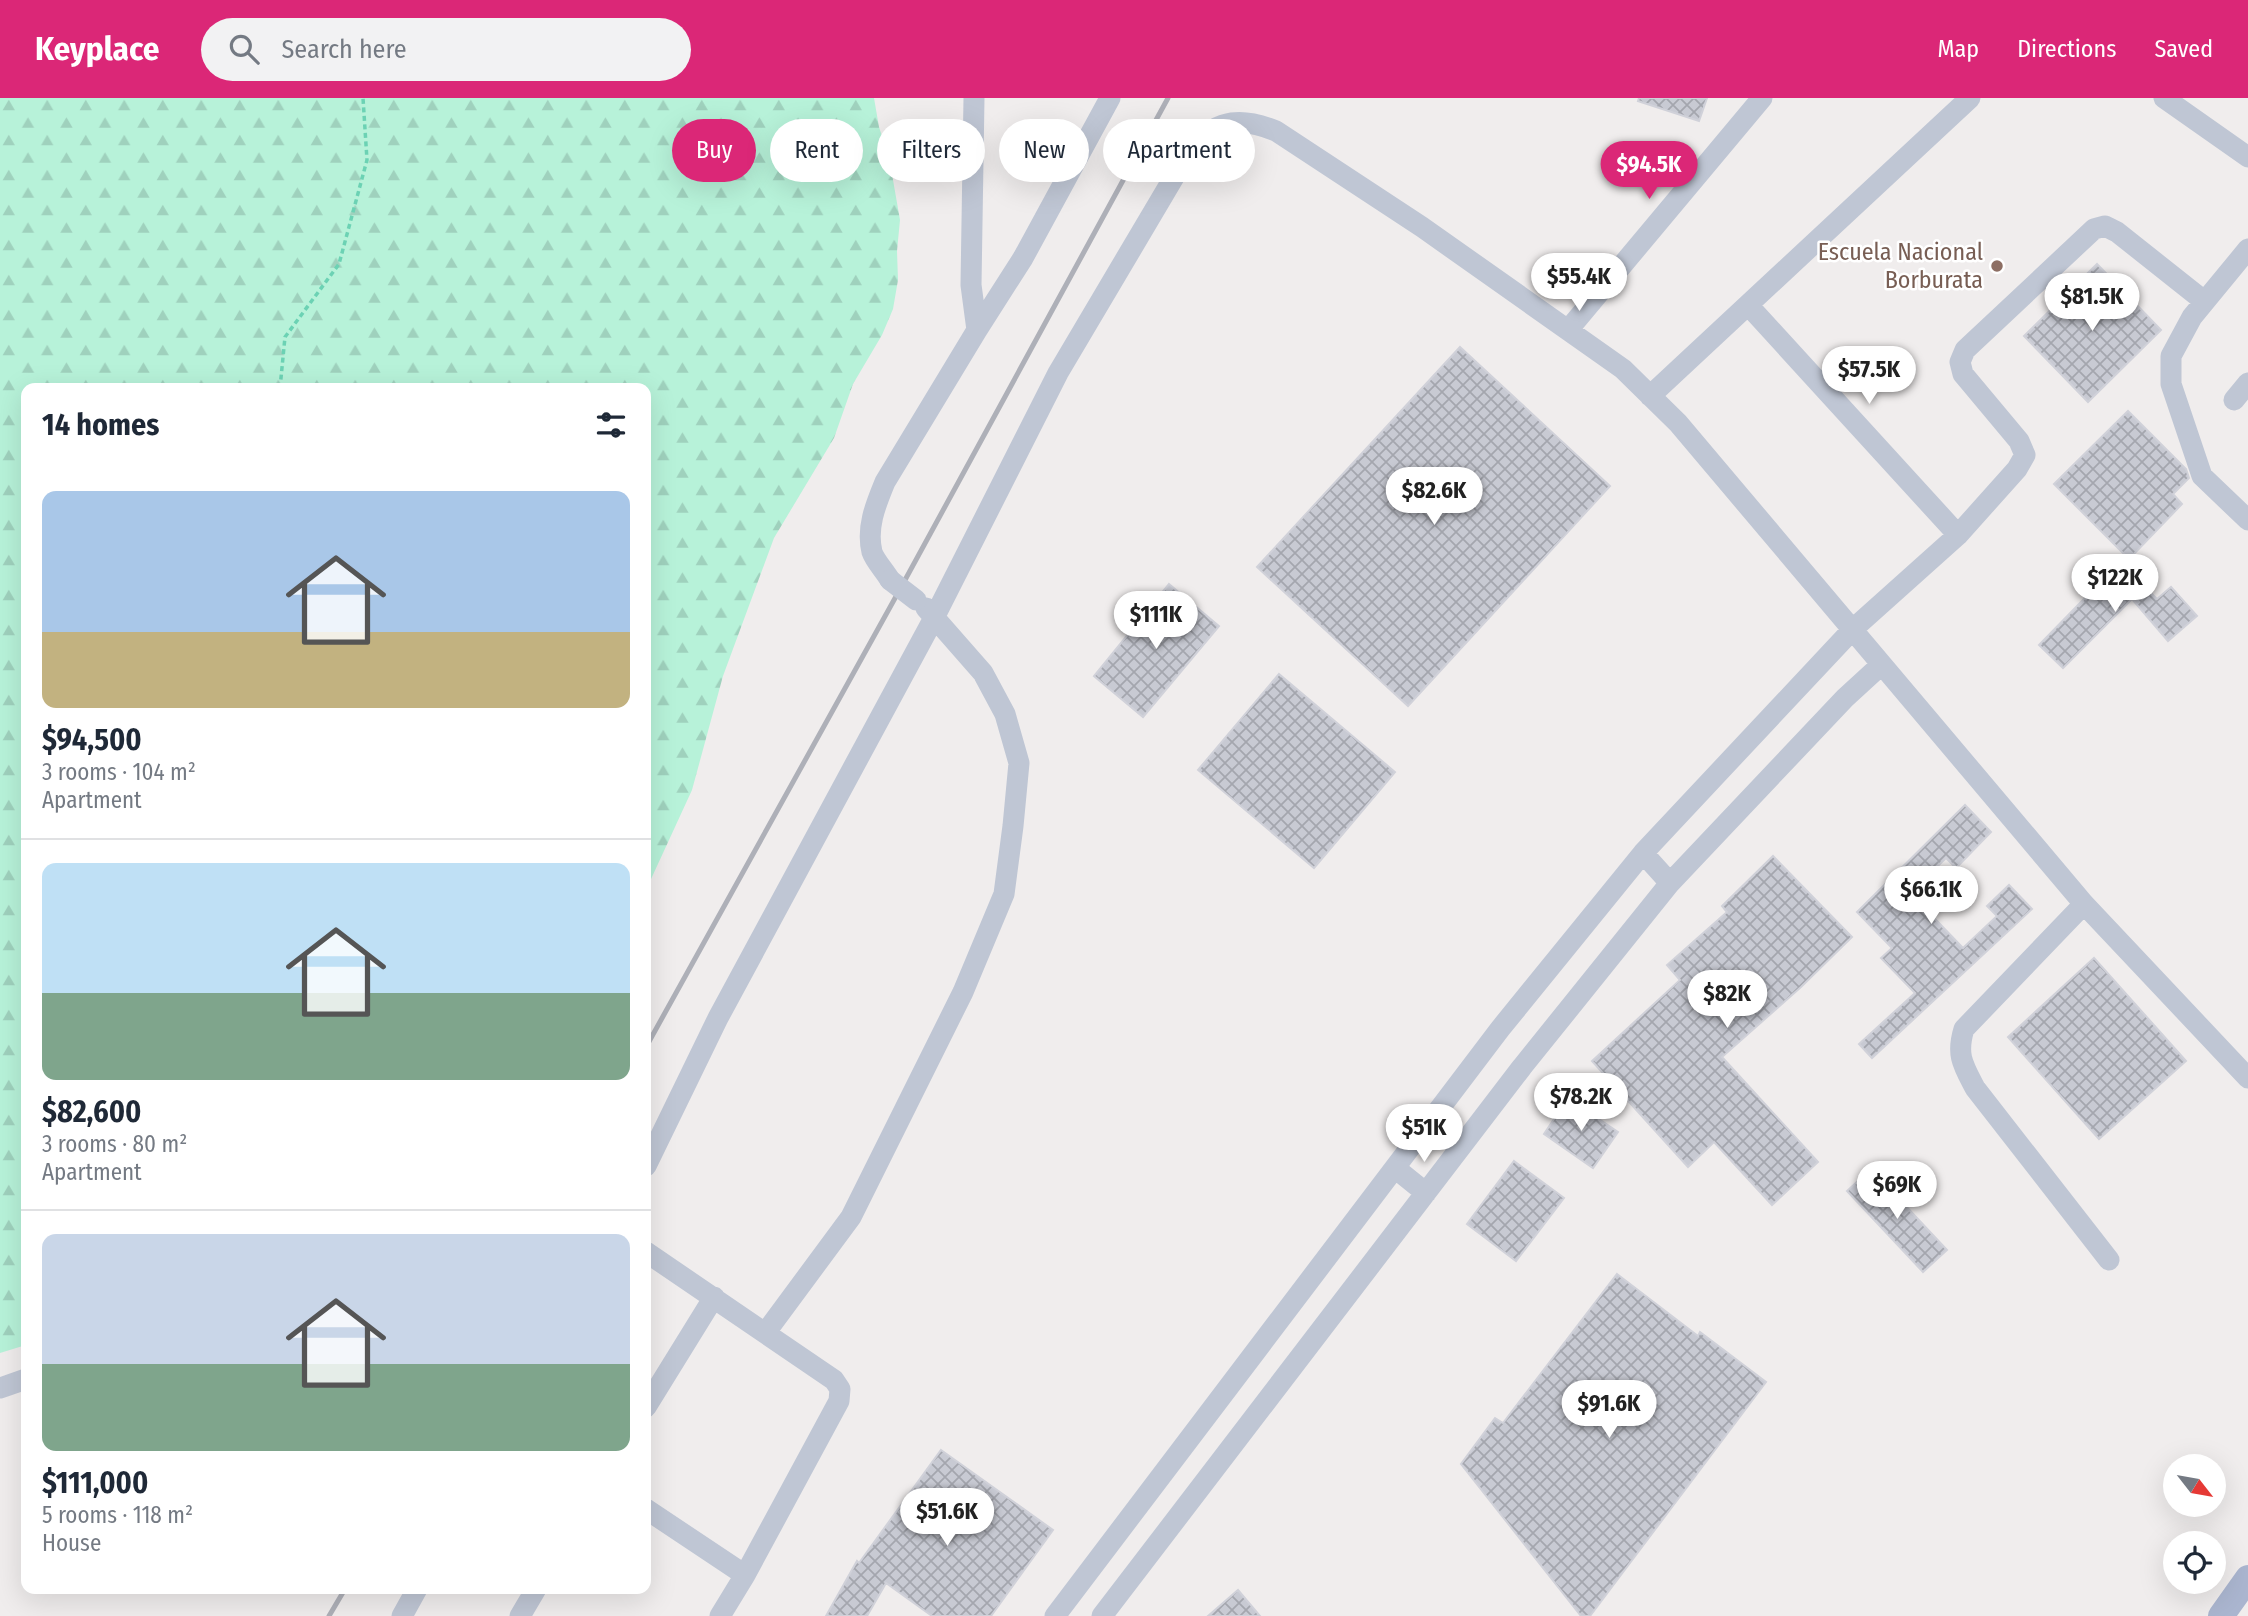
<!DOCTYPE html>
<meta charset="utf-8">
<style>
body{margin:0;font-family:"Fira Sans Condensed",sans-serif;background:#f2f2f3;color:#1f2937;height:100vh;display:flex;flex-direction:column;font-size:26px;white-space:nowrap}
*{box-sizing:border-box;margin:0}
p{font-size:23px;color:#747a83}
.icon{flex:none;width:38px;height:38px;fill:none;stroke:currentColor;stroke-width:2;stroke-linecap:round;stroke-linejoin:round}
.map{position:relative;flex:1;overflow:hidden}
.sheet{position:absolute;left:21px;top:285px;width:630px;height:1211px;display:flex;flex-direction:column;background:#fff;border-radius:14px;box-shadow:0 7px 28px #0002}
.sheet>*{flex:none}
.hud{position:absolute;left:672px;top:21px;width:665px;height:63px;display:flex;gap:14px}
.needle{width:46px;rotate:121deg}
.controls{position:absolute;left:2163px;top:1356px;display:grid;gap:14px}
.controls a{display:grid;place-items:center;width:63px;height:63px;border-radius:50%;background:#fff;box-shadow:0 7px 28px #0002;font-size:35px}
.price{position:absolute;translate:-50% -60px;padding:0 16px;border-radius:24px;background:#fff;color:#222;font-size:23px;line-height:46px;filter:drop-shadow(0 2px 4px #0008)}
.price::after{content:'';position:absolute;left:50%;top:42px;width:21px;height:16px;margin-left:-10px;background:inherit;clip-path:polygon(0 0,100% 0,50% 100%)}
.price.active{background:#db2777;color:#fff}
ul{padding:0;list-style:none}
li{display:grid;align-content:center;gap:14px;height:371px;padding:0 21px}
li+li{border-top:2px solid #e0e1e3}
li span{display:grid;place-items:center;height:217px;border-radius:14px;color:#555}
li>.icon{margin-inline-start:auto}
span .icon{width:126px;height:126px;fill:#fffc;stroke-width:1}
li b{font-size:30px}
h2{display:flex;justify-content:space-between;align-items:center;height:84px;padding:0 21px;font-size:30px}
.tag{padding:0 24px;border-radius:32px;background:#fff;box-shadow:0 7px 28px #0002;font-size:24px;line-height:63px}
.tag.active{background:#db2777;color:#fff}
header{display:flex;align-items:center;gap:42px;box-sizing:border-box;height:98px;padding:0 35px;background:#db2777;color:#fff}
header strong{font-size:33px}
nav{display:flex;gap:38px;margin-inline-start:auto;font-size:24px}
.search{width:490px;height:63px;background:#f2f2f3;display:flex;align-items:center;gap:18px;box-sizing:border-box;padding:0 24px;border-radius:38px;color:#747a83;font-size:26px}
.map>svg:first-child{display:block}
.forest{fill:url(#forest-firs)}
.building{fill:url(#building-cross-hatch);stroke:#d0d1d9;stroke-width:2}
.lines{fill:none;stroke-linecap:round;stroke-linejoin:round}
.path{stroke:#6cd2b4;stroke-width:3.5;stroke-dasharray:5 3.5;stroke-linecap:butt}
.minor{stroke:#bfc6d4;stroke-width:21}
.major{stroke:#aab5cf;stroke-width:26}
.rail{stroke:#aeb0b8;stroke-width:5}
.minor-bridge{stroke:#bfc6d4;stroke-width:21}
.education-dot{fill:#8d6e63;stroke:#fff;stroke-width:2.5}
.labels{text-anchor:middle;stroke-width:5;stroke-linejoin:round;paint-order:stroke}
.education-label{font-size:24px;fill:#785e54;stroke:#fff;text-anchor:end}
</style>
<header>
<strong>Keyplace</strong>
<div class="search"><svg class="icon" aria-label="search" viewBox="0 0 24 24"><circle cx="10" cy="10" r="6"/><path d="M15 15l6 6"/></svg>Search here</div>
<nav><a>Map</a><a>Directions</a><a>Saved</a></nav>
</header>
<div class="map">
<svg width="2248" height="1518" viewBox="0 0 2248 1518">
<defs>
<pattern id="forest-firs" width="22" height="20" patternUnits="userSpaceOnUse" patternTransform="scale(1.75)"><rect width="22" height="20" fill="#b7f2d9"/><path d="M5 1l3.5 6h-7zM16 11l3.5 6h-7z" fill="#9fd1bd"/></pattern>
<pattern id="building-cross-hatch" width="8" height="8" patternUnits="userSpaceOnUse" patternTransform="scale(1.75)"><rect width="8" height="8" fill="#c8cad3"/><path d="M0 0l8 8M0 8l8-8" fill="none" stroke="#a4a6ae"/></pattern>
</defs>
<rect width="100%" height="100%" fill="#f0eded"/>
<path class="forest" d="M0,0H874L879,29L889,59L900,122L897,153L898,182L893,211L882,237L853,286L834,340L774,440L723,578L692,692L646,792V290H26V1247L0,1255Z"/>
<path class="building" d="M1639,0H1707L1699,23L1638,3Z
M2097,166L2161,232L2088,304L2024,238Z
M1460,249L1610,388L1408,608L1257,469Z
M2128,313L2186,371L2189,380L2173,396L2182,406L2129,461L2054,386Z
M2120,464L2157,501L2171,489L2197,518L2168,543L2132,501L2063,570L2039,547Z
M1169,486L1219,528L1143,619L1094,578Z
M1279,576L1395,674L1314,770L1198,672Z
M1965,707L1991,734L1956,770L1946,760L1910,795L1963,850L1997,818L1987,808L2009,787L2032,811L1872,960L1859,946L1915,895L1881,860L1892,850L1857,814Z
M1773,758L1852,839L1801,889L1722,959L1818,1064L1772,1107L1714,1044L1688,1069L1592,963L1680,882L1667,867L1727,814L1722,808Z
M2094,860L2186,963L2099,1041L2008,939Z
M1568,1000L1618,1034L1593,1070L1544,1036Z
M1514,1063L1564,1100L1516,1163L1467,1126Z
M1871,1071L1947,1152L1923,1174L1847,1093Z
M1617,1176L1698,1238L1700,1234L1766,1284L1590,1518H1581L1461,1366L1495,1320L1503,1325Z
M941,1352L1053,1432L991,1518H932L886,1485L867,1518H826L857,1463L859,1465Z
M1238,1492L1260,1518H1208Z"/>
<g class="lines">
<path class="path" d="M280,290L285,239L339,166L367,62L363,0"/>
<path class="minor" d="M2164,0L2248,59
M2248,151L2192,219L2171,258V286L2202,378L2248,422
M1748,207L1958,437
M977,232L1023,160L1110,0
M1568,232L1762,0
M1650,298L1970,0
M2234,302L2248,285
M890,482C885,473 875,463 872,454C866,429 876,406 885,384L977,232L971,187L974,0
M1643,755L1670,785
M2084,806L1964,931C1956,957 1963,967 1975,990L2109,1162
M646,1068L718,920L935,518L1058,275L1193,47C1220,21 1242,19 1276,33L1422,129L1623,271L1678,325L2084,806L2248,980
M1395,1070L1426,1095
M646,1154L834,1282L840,1291L839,1303L745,1477L720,1518
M766,1234L851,1119L963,894L1004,796L1013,728L1019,665L1005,616L983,575L926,510
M0,1290L26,1281
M646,1309L714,1199
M646,1411L745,1477
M402,1518L417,1491
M520,1518L536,1491
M1055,1518L1500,931L1643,755L1853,531L1958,437L2017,371L2025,357L2019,343L1963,276L1960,264L1965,252L2094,131L2105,128L2117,134L2204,203
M1102,1518L1522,969L1670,785L1845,600L1881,567"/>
<path class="major" d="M2221,1518L2248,1480"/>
<path class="rail" d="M646,949L899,493L1168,0
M329,1518L345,1491"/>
<path class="minor-bridge" d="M890,482L916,502"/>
</g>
<circle class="education-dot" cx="1997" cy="168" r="7"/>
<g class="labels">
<g class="education-label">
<text x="1983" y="162">Escuela Nacional<tspan x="1983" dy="28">Borburata</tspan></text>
</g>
</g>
</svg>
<div class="controls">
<a><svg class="needle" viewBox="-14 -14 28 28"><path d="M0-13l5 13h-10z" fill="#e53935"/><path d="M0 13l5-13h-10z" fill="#747a83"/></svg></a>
<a><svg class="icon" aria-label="locate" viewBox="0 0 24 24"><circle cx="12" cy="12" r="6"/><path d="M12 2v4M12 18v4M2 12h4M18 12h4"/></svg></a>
</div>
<b class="price active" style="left:1649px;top:103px">$94.5K</b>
<b class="price" style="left:1579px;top:215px">$55.4K</b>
<b class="price" style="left:2092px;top:235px">$81.5K</b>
<b class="price" style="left:1869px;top:308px">$57.5K</b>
<b class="price" style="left:1434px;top:429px">$82.6K</b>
<b class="price" style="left:2115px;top:516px">$122K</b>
<b class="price" style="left:1156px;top:553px">$111K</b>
<b class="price" style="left:1931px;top:828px">$66.1K</b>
<b class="price" style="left:1727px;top:932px">$82K</b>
<b class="price" style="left:1581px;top:1035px">$78.2K</b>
<b class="price" style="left:1424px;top:1066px">$51K</b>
<b class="price" style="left:1897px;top:1123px">$69K</b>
<b class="price" style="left:1609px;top:1342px">$91.6K</b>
<b class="price" style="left:947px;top:1450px">$51.6K</b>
<div class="hud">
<a class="tag active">Buy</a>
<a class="tag">Rent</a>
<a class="tag">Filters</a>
<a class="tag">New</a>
<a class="tag">Apartment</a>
</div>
<section class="sheet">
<h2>14 homes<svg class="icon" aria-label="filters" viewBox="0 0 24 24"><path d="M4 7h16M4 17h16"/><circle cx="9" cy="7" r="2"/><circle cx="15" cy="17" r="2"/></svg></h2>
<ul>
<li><span style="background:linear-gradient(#a9c7e8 65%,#c2b280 0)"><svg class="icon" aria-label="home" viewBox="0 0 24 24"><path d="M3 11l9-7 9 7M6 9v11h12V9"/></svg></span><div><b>$94,500</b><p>3 rooms · 104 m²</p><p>Apartment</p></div></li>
<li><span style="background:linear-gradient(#bfe0f5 60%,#7fa58c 0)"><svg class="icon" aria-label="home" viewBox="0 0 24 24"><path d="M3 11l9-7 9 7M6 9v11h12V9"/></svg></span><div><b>$82,600</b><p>3 rooms · 80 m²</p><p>Apartment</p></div></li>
<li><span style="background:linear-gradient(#c9d6e8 60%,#7fa58c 0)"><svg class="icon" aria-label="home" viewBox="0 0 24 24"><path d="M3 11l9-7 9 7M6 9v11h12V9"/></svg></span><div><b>$111,000</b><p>5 rooms · 118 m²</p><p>House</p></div></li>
</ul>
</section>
</div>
